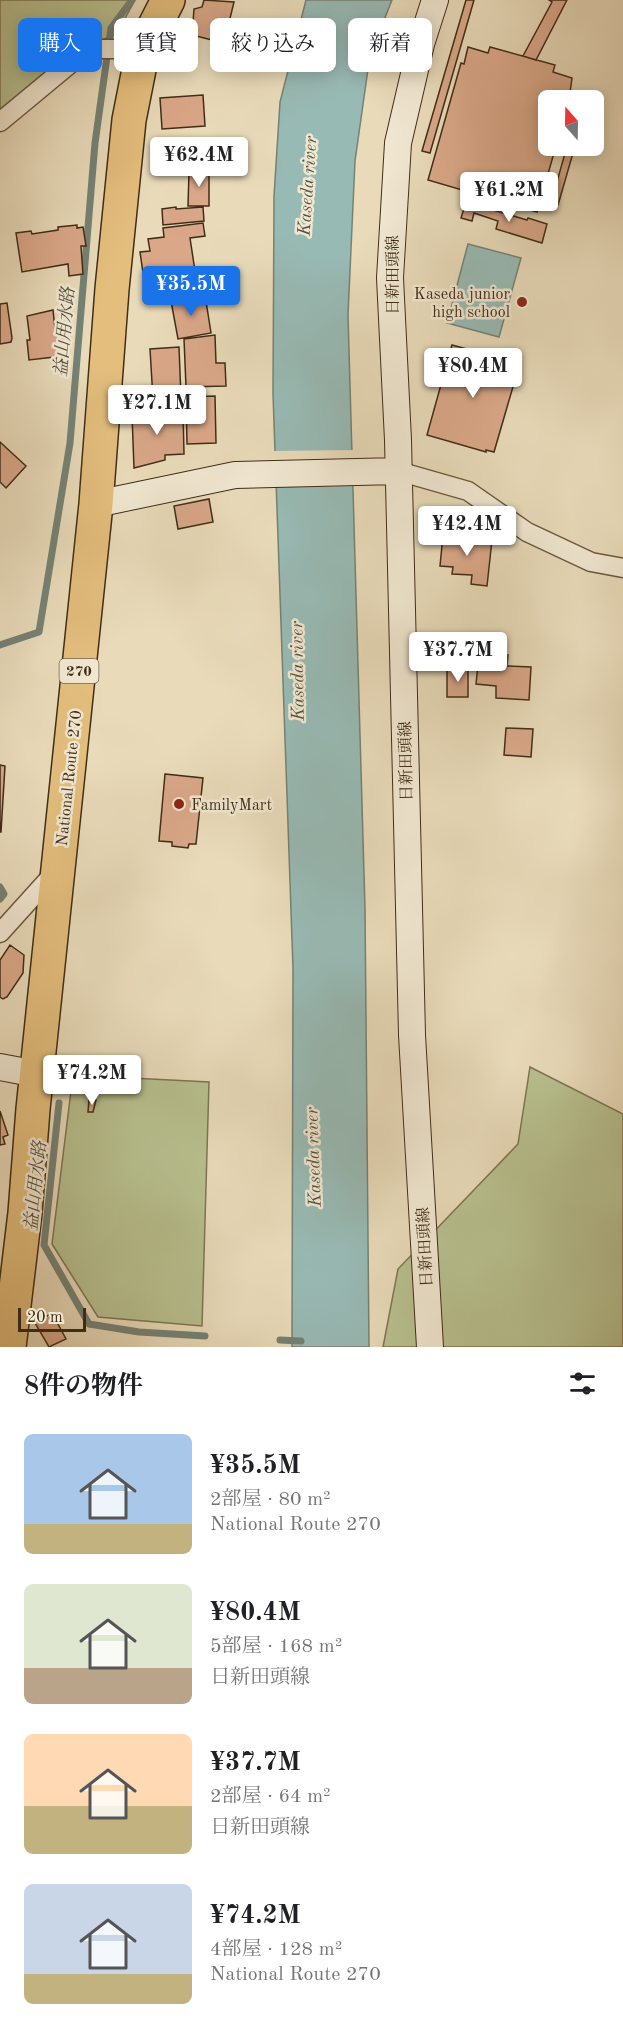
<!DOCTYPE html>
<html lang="ja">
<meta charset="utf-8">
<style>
body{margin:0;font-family:"Old Standard TT","Noto Serif JP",serif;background:#f6f6f6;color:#202124;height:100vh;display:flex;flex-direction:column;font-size:22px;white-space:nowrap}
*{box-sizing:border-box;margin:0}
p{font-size:20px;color:#757577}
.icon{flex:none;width:33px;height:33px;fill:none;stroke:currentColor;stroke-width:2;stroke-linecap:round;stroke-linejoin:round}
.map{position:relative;height:1347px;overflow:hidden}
.sheet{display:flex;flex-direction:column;background:#fff;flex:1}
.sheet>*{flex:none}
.hud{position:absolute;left:18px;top:18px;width:588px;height:54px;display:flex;gap:12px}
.needle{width:39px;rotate:340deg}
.buttons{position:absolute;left:538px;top:90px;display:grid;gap:12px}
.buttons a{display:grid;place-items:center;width:66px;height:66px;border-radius:9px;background:#fff;box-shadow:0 3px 15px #0003;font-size:30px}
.scale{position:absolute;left:18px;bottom:15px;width:68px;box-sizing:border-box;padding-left:6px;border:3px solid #402d16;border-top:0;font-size:16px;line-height:21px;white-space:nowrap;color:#402d16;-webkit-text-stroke:4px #f1e8d2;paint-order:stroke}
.price{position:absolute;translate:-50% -51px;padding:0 14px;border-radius:6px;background:#fff;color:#222;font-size:20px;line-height:39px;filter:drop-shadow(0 2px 3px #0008)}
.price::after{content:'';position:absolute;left:50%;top:36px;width:18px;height:14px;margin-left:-9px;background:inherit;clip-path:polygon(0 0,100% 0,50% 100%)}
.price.current{background:#1a73e8;color:#fff}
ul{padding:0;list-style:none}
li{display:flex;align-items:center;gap:18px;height:150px;padding:0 24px}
li span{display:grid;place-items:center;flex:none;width:168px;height:120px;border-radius:9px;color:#555}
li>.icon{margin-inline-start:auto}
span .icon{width:72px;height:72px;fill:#fffc;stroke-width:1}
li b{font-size:26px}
h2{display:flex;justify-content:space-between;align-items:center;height:72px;padding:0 24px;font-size:26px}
.tag{padding:0 21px;border-radius:9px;background:#fff;box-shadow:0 3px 15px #0003;font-size:21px;line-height:54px}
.tag.current{background:#1a73e8;color:#fff}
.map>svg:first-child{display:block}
.green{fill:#b8c08f;stroke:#7c7652;stroke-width:1.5}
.water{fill:#98bab4;stroke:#758275;stroke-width:1.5}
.pier{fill:#e9dbba}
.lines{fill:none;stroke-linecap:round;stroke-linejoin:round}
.stream{stroke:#758275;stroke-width:7}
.building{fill:#daa889;stroke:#402d16;stroke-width:1.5}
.street-casing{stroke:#6a583f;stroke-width:21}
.secondary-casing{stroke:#402d16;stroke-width:28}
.highway-casing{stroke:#402d16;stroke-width:36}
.street{stroke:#f1e8d2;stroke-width:18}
.secondary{stroke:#f1e8d2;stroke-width:26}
.highway{stroke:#e4be7d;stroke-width:33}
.poi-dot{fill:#8f2418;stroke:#f1e8d2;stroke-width:2}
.labels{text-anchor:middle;stroke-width:5;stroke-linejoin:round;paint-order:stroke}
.shield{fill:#f1e8d2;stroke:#75654e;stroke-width:1.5}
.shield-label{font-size:15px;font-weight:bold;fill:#402d16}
.street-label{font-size:16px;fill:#402d16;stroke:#f1e8d2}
.poi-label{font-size:16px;fill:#402d16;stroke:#f1e8d2;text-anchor:end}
.water-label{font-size:18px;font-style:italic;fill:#56503e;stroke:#f1e8d2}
</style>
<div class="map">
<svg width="623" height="1347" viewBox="0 0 623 1347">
<rect width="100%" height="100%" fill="#e9dbba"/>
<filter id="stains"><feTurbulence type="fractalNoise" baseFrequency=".00333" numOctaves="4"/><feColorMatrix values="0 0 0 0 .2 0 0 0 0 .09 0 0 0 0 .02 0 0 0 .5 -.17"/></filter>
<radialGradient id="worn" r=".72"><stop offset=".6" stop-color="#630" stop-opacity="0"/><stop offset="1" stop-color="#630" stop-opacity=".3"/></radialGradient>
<path class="green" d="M0,0H135L116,35L95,42L0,112Z
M530,1067L623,1114V1347H383L398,1269L518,1144Z
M73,1075L209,1082L202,1326L98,1317L52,1244Z"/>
<path class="water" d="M306,0H392L370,55L355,161L348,315L365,909L369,1347H292L293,968L273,394L274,196L280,102Z
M468,244L521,258L499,337L447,323Z"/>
<path class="pier" d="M355,450L356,486L273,487L272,451Z"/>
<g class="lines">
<path class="stream" d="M0,645L39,632L70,443L95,143L111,28L132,0
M0,887L4,894L0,899
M59,1103L44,1245L89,1324L139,1332L205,1336
M280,1340L301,1341"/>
</g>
<path class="building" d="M204,0L234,2L224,43L192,35L194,9L202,7Z
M466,0H474L430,153L422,151Z
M567,0L536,60L523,56L552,2L549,0Z
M468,47L488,53L490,47L555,65L553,72L572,78L569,100H549V146H556L537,212L428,180L461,63L464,64Z
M203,95L205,126L162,129L160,98Z
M567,146H575L558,205L551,203Z
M200,168H209V206H188L189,172L199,173Z
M466,202L527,220L528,218L547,224L542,243L496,229L498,221L474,213L472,221L461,218Z
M176,207V209L203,207L204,221L163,225L162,209Z
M203,223L205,236L190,238L195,271L169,274L171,283L145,287L140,252L150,251L148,239L164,237L163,228Z
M77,225V228L83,227L86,246H81L83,274L69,276L68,264L22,272L16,233L31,231L32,234L58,230V227Z
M205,295L211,333L178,339L171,301Z
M7,303L12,338L11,342L0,344V304Z
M53,310L55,329L64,328L63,356L29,360L27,340H30L27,316Z
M215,335L216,363H225L226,386L186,387L184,339Z
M452,345L515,362V365L519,366L494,452L486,450V452L427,435Z
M179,347L181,398L153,399L150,349Z
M215,396L216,443L187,444L186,397Z
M183,411L184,454L165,455V460L134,468L132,415H140V412Z
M0,442L26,466L6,488L0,482Z
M209,499L213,522L178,529L174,506Z
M426,508H445L444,528H426Z
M443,535L492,540L487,586L471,584L472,575L452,574L453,567L440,566Z
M467,642L479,643L478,654L508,655L507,666L531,667L529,700L496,698V686L476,684L478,664H466Z
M447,669H468V697H447Z
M506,728L533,729L531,757L504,755Z
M0,765L5,766L1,832H0Z
M165,774L203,778L196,844H189L188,848L172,846V842L159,841Z
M10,945L24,955L23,973L7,997L3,999L0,997V960Z
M89,1100H96L93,1112H88Z
M0,1111L8,1135L3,1137L5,1144L0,1145Z
M52,1313L66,1339L49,1347L35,1323Z"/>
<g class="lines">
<defs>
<path id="street" d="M0,122L76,59L101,49H143
M398,471L468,491L527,532L591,562L623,568
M0,933L55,872"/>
<path id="secondary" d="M96,504L235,475L398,471
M0,1067L37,1074
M430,1347L412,1035L398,440L390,278L398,143L421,44L435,0"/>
<path id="highway" d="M9,1347L25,1213L33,1109L96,504L112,289L129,120L143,49L168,0"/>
</defs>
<use href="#street" class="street-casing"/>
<use href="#secondary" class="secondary-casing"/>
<use href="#highway" class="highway-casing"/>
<use href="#street" class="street"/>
<use href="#secondary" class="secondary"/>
<use href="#highway" class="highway"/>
</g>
<g class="poi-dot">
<circle cx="522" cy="302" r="6"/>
<circle cx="179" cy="804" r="6"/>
</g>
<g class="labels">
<rect class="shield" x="59.5" y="659" width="39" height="24" rx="4.5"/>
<g class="shield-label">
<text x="79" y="676">270</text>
</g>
<g class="street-label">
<text transform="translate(392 275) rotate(-90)" y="6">日新田頭線</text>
<text transform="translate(405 761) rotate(-91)" y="6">日新田頭線</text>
<text transform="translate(68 778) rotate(-84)" y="6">National Route 270</text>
<text transform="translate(424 1247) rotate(-93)" y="6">日新田頭線</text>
</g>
<g class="poi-label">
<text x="510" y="299">Kaseda junior<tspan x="510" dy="18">high school</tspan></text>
<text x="191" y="810" text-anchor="start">FamilyMart</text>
</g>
<g class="water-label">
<text transform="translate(307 186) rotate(-86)" y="6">Kaseda river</text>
<text transform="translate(64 332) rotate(-85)" y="6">益山用水路</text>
<text transform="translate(297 671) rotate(-91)" y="6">Kaseda river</text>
<text transform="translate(313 1157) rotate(-92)" y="6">Kaseda river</text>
<text transform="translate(35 1186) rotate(-84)" y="6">益山用水路</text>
</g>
</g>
<rect width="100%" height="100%" filter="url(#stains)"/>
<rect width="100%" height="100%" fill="url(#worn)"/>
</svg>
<div class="buttons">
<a><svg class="needle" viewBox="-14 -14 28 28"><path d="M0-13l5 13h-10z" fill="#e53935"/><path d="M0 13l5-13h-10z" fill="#757577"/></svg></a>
</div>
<div class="scale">20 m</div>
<b class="price" style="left:199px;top:188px">¥62.4M</b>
<b class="price" style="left:509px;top:223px">¥61.2M</b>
<b class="price current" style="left:191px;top:317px">¥35.5M</b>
<b class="price" style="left:473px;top:399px">¥80.4M</b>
<b class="price" style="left:157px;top:436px">¥27.1M</b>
<b class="price" style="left:467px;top:557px">¥42.4M</b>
<b class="price" style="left:458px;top:683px">¥37.7M</b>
<b class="price" style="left:92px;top:1106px">¥74.2M</b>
<div class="hud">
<a class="tag current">購入</a>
<a class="tag">賃貸</a>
<a class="tag">絞り込み</a>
<a class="tag">新着</a>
</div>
</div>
<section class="sheet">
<h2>8件の物件<svg class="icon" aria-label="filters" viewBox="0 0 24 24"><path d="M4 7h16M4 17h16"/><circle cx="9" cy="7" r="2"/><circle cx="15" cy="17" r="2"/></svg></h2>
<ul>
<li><span style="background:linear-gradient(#a9c7e8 75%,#c2b280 0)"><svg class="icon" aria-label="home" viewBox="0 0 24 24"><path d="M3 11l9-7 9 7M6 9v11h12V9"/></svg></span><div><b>¥35.5M</b><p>2部屋 · 80 m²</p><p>National Route 270</p></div></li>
<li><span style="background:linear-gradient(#dfe7d0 70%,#b9a48a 0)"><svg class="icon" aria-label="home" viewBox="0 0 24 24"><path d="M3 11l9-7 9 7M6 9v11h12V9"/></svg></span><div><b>¥80.4M</b><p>5部屋 · 168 m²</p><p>日新田頭線</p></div></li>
<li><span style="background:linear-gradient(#ffd9b3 60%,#c2b280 0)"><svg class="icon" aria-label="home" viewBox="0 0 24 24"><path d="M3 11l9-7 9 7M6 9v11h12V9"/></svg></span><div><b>¥37.7M</b><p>2部屋 · 64 m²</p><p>日新田頭線</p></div></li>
<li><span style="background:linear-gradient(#c9d6e8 75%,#c2b280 0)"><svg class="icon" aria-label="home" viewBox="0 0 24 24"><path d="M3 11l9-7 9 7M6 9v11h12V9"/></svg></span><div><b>¥74.2M</b><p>4部屋 · 128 m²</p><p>National Route 270</p></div></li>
</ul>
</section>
